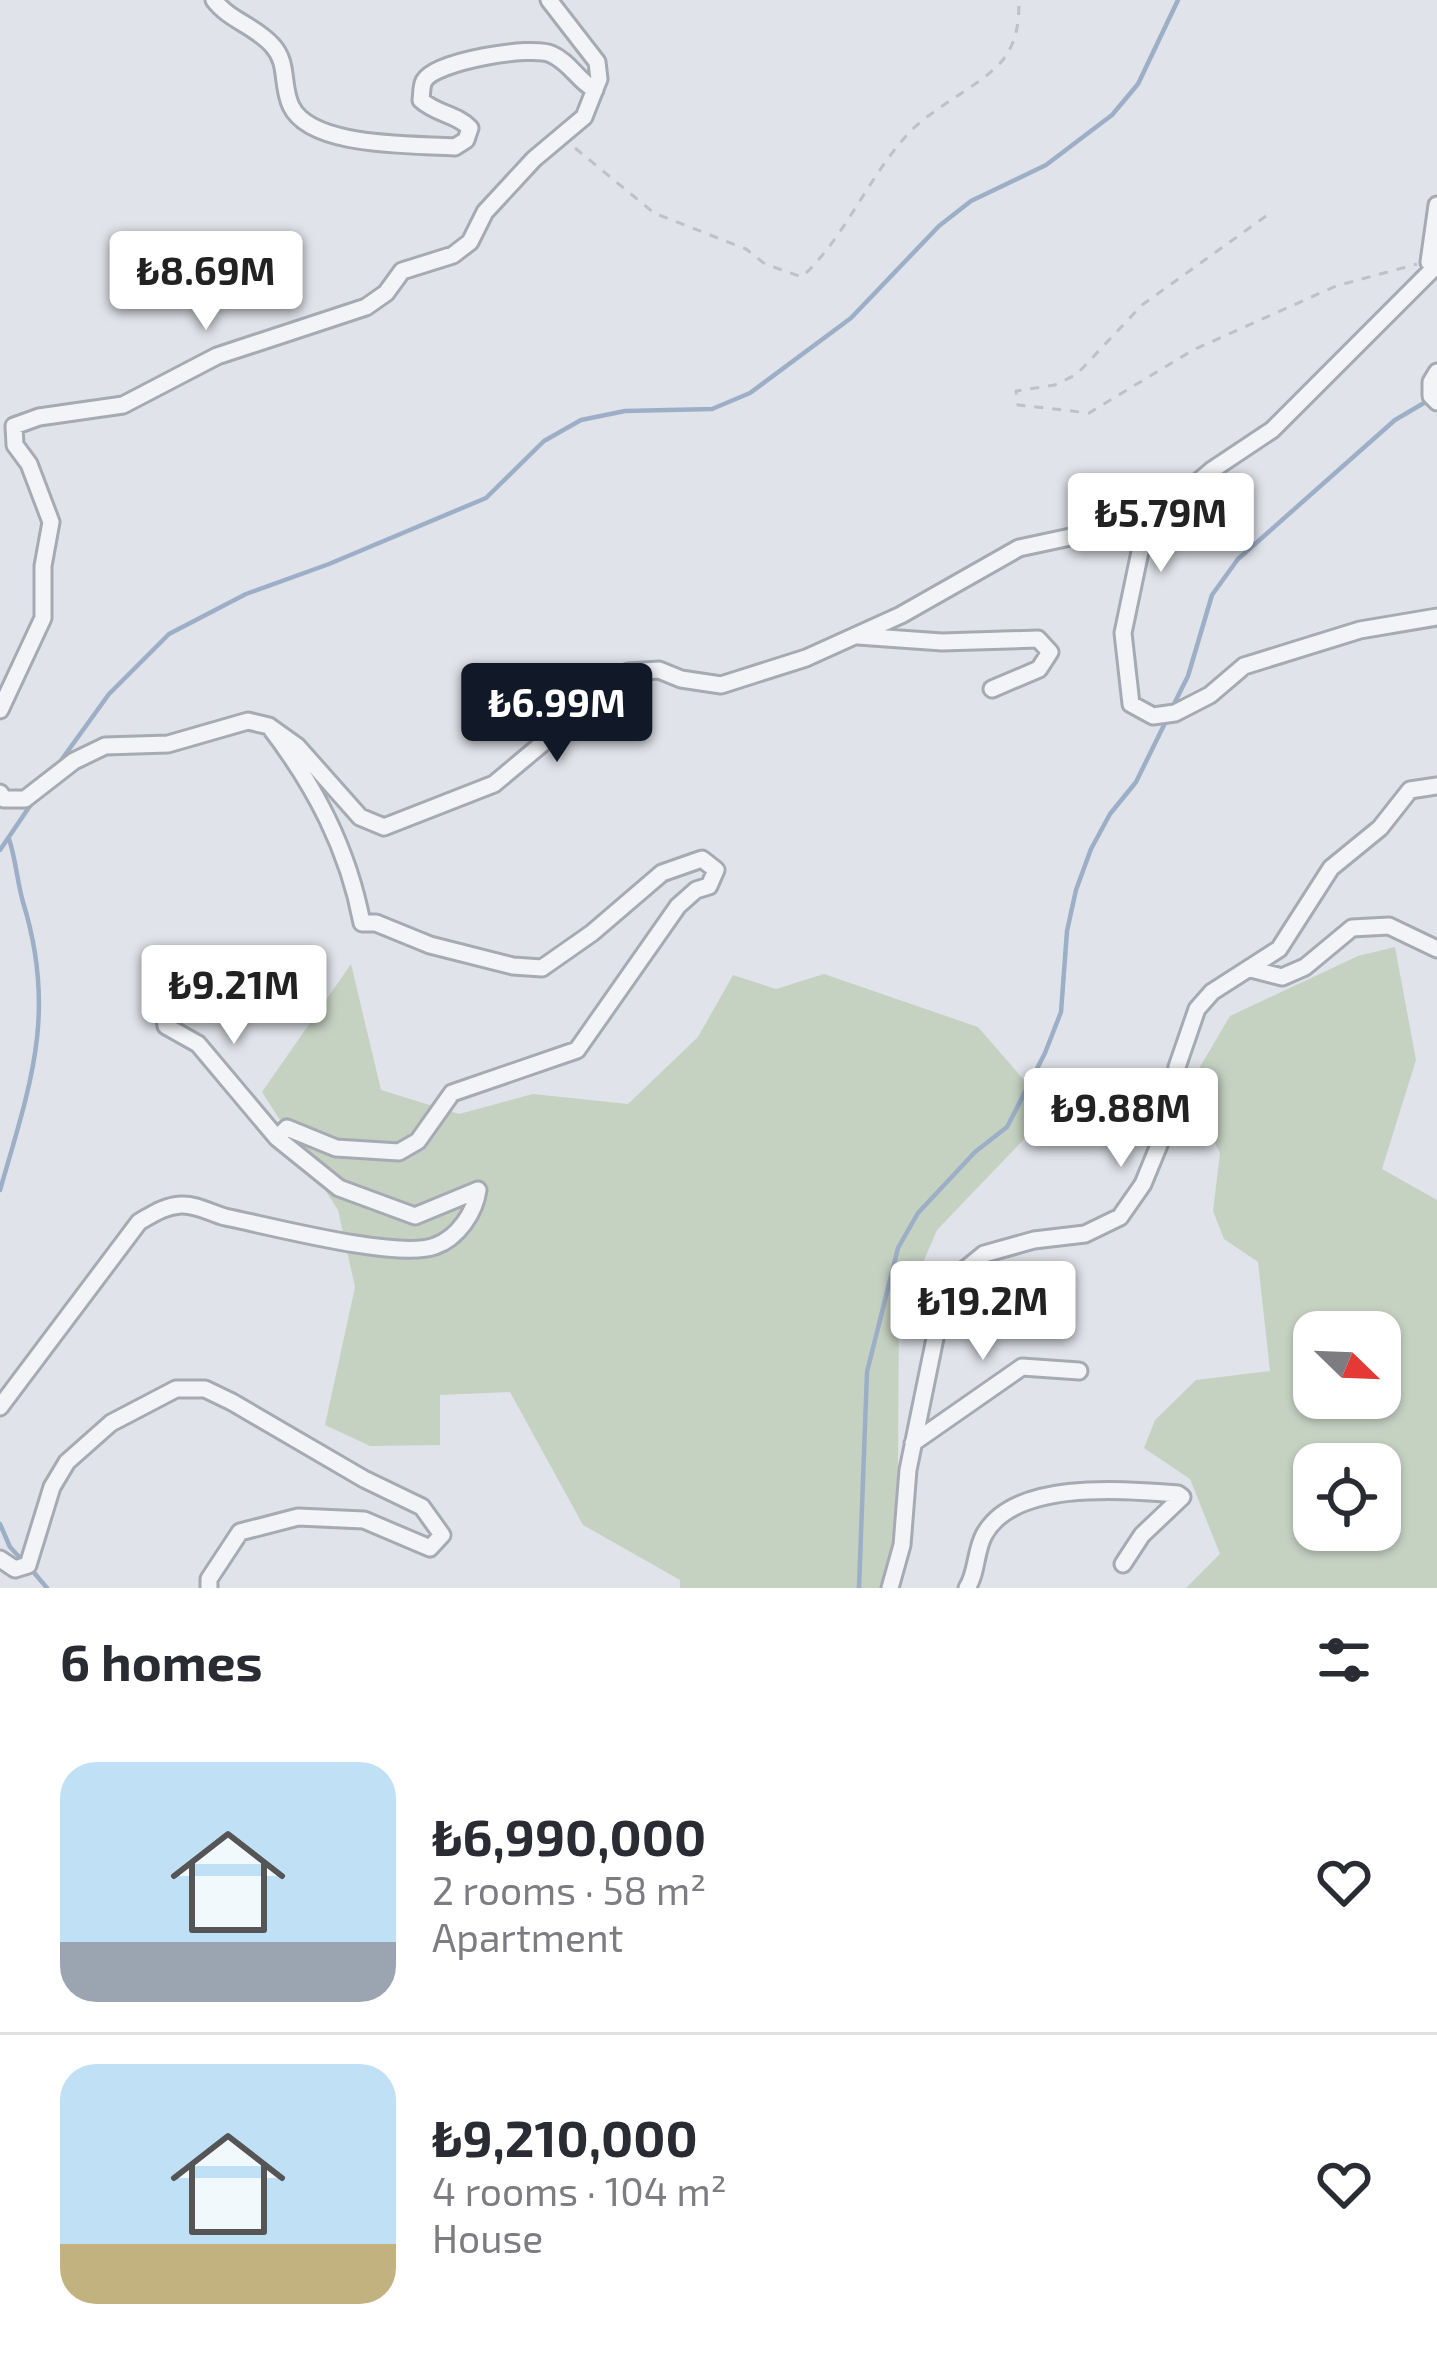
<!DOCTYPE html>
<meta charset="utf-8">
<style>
body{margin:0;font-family:"Exo 2",sans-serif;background:#f2f2f3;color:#2b2b33;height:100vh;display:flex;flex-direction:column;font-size:45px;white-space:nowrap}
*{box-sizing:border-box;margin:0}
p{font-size:39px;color:#7c7c81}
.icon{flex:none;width:66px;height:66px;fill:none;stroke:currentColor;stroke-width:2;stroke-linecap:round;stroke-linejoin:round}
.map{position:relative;height:1588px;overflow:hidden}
.panel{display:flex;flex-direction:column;background:#fff;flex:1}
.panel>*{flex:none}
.needle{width:78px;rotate:113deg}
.buttons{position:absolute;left:1293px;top:1311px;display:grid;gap:24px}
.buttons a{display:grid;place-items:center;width:108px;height:108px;border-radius:24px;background:#fff;box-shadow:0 3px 9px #0004;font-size:60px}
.price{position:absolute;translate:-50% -102px;padding:0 27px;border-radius:12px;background:#fff;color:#222;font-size:39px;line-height:78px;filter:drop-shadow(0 3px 6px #0008)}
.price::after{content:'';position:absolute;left:50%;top:72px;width:36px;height:27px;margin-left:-18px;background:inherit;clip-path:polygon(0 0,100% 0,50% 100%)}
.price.on{background:#111827;color:#fff}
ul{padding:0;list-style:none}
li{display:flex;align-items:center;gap:36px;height:300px;padding:0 60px}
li+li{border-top:3px solid #e1e1e2}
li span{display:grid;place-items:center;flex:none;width:336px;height:240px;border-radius:36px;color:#555}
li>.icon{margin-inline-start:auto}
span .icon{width:144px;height:144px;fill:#fffc;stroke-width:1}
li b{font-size:51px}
h2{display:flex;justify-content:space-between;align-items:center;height:144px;padding:0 60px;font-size:51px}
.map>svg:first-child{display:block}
.green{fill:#c5d2c2;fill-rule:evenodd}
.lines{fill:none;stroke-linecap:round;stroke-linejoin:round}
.stream{stroke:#9dafc7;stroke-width:4.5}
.street-casing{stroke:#a6aab3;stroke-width:21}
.path{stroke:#bfc1c7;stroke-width:3;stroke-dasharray:9 9;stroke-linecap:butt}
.street{stroke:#f3f4f7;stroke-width:15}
</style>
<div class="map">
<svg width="1437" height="1588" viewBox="0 0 1437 1588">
<rect width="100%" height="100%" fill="#e0e3e9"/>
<path class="green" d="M1395,947L1416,1060L1382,1169L1437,1200V1588H1186L1220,1554L1190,1479L1144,1448L1155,1420L1196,1380L1270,1371L1258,1262L1224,1239L1213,1211L1220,1153L1187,1089L1230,1016L1358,956ZM1314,1332H1380V1398H1314ZM1314,1464H1380V1530H1314Z
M351,964L381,1090L459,1114L533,1094L628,1104L698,1037L733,975L776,989L824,974L978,1027L1051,1111L937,1230L899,1318L897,1588H680V1580L583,1525L510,1392L440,1395V1445L370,1446L325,1425L355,1287L338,1210L262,1092Z"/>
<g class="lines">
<path class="stream" d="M1172,708L1188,676L1212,595L1238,559L1395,420L1429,400
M57,766L109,694L169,634L246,594L329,564L486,498L544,441L581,420L625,411L712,409L750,393L851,318L939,226L971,201L1046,165L1112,115L1138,84L1178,0
M0,850L34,800
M0,1190C31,1083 57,1012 23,902C17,881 16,860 9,839
M0,1524L10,1547L23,1561
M31,1569L47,1588
M859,1588L867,1372L898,1248L918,1213L975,1152L1007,1127L1045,1053L1061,1012L1067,931L1076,890L1091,849L1110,814L1136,782L1167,719"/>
<defs>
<path id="street" d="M214,0C229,20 255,26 272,45C289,63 281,85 291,106C311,148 413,144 455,147L466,140L470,128C457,114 436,114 421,100C422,94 421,87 424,81C435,61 532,45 551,54C570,62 577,80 595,90
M1437,205L1429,262L1437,266
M1436,266L1272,430L1212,470L1166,509L1142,542L1123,633L1131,704L1153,716L1175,713L1210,695L1244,666L1360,630L1437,617
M1437,372L1431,382V396L1437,402
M858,636L942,642L1038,639L1050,652L1039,669L992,689
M0,710L43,618V566L51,522L29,464L15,445L14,426L39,417L123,405L217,356L366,307L386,293L402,271L453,255L470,242L485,212L534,159L584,117L599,79L597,62L549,0
M0,793L4,799H25L74,761L105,746L168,744L248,721L269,726L297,746L360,817L384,827L494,784L628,672L659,670L681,679L721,685L806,658L901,615L1019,548L1159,518
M1251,969L1282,977L1305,967L1352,928L1389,926L1437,949
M268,986L255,983L180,999L164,1013L166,1026L198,1044L277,1138
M0,1407L139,1222C153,1214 164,1206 181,1205C196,1204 211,1213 225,1217C270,1226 398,1260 435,1246C458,1238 475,1212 478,1190L415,1216L339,1188L277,1138L287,1128L336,1148L399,1152L418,1141L452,1093L577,1050L678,906L696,890L709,886L716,870L702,859L662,873L592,933L542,968L513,966L430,945L376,923H362C348,849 315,786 269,726
M913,1443L1022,1367L1079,1371
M0,1559L15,1569L28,1565L52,1487L67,1462L111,1423L176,1389H205L232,1402L364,1479L422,1507L442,1535L430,1548L364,1520L298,1517L240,1532L209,1579V1588
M890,1588L902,1545L908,1470L942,1304L957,1276L984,1254L1034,1240L1085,1234L1120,1217L1143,1184L1168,1123L1177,1067L1197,1009L1212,992L1279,949L1331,868L1380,828L1410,790L1437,786
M967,1588C977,1573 975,1552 984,1535C1014,1479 1126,1490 1178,1494L1182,1497L1142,1535L1123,1564"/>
</defs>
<use href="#street" class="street-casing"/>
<path class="path" d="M575,148L654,213L746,249L765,264L802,277C846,236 867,179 907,135C932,107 982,85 1002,61C1017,42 1019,23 1019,0
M1266,216L1142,305L1077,374L1055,385L1016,391L1018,405L1089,413L1193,350L1336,286L1417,264"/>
<use href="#street" class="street"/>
</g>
</svg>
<div class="buttons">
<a><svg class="needle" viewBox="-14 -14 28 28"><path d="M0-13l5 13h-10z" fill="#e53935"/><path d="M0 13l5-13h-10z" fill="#7c7c81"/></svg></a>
<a><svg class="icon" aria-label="locate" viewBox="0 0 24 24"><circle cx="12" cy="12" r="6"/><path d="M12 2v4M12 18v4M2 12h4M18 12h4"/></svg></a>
</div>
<b class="price" style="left:206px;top:333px">₺8.69M</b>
<b class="price" style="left:1161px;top:575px">₺5.79M</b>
<b class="price on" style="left:557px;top:765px">₺6.99M</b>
<b class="price" style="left:234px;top:1047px">₺9.21M</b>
<b class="price" style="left:1121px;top:1170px">₺9.88M</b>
<b class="price" style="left:983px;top:1363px">₺19.2M</b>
</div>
<section class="panel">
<h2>6 homes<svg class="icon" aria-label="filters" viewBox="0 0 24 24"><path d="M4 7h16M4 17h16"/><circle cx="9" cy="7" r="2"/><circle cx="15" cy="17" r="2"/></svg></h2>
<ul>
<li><span style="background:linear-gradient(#bfe0f5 75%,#9aa5b1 0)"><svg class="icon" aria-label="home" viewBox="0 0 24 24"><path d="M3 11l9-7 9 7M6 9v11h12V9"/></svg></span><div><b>₺6,990,000</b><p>2 rooms · 58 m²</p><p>Apartment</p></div><svg class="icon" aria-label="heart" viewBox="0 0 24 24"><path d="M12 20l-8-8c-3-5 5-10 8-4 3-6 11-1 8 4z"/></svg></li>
<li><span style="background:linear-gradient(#bfe0f5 75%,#c2b280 0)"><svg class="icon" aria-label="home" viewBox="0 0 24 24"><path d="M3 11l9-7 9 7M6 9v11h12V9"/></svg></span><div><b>₺9,210,000</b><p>4 rooms · 104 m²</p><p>House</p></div><svg class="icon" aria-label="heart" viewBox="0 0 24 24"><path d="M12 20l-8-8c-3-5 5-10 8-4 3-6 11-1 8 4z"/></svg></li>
</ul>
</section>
